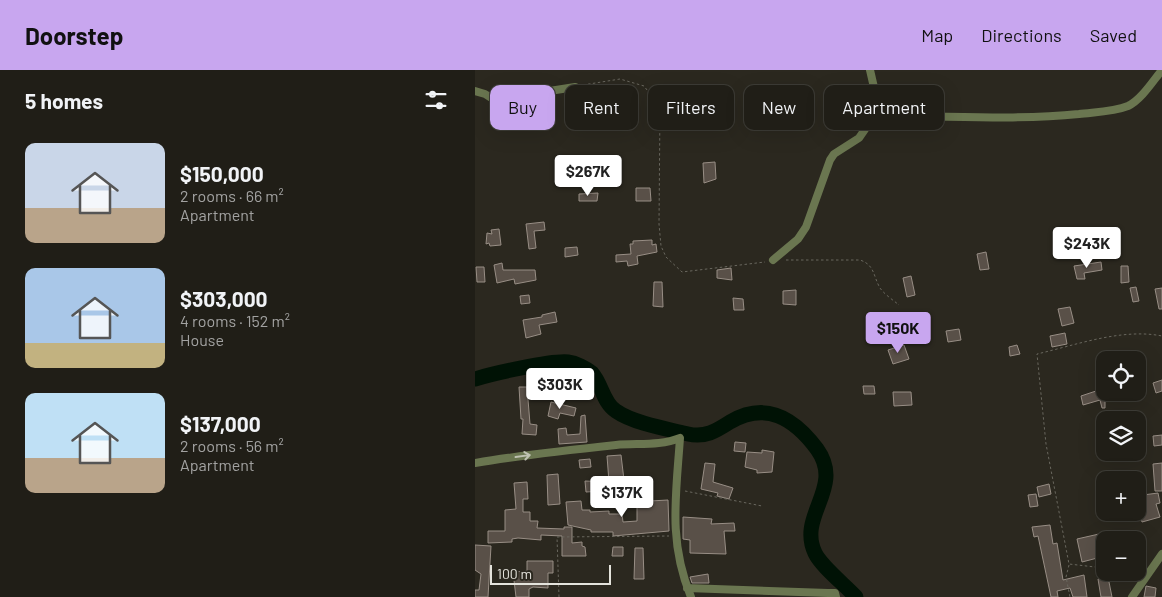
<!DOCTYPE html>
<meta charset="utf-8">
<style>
body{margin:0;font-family:Barlow,sans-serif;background:#2d2b24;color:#f1f3f6;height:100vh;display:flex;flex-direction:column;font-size:19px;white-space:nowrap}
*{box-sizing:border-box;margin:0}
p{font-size:16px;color:#a2a2a1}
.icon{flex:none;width:28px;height:28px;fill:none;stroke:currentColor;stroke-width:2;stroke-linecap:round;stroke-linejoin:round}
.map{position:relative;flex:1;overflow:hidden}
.panel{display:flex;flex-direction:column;background:#201e17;width:475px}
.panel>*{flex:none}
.banner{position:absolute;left:15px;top:15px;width:475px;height:45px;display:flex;gap:10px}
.fabs{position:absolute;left:621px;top:281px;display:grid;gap:10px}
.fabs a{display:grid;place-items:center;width:50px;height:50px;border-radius:10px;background:#201e17;box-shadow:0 5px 20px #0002,0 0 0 1px #3d3c36;font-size:25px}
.scale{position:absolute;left:15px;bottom:12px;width:121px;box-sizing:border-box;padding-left:5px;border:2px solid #e4e3dc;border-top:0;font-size:14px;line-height:18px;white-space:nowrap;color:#e4e3dc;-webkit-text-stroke:4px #2b281f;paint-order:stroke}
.price{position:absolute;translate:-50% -42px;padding:0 11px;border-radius:5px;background:#fff;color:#222;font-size:16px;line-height:32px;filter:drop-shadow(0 1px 2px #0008)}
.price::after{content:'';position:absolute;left:50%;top:30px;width:15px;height:11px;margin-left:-8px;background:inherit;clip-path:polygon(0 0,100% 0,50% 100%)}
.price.on{background:#c8a6ef;color:#111}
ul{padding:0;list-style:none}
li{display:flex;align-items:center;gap:15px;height:125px;padding:0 25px}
li span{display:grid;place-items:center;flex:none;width:140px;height:100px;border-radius:10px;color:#555}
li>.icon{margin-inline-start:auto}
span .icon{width:60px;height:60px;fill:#fffc;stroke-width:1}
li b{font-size:21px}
h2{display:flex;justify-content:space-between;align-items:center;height:60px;padding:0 25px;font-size:21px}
.chip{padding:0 18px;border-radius:10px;background:#201e17;box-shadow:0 5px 20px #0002,0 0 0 1px #3d3c36;font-size:18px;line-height:45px}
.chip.on{background:#c8a6ef;color:#111}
header{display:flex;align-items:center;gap:30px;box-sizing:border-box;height:70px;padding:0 25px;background:#c8a6ef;color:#111}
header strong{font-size:24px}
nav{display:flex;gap:28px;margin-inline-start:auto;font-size:18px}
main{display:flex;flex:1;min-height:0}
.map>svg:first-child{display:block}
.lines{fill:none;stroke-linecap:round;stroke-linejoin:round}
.river{stroke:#001205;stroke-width:15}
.building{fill:#595048;stroke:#988e85}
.path{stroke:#69675e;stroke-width:1;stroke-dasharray:2.5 2.5;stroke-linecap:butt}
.street{stroke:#6a7650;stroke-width:8}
.oneway{stroke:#bfc2b2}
</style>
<header>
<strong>Doorstep</strong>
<nav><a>Map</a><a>Directions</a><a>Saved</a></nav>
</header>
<main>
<section class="panel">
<h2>5 homes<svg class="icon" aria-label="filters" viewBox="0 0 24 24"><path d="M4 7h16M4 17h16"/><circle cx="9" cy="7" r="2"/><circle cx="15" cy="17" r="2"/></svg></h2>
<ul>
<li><span style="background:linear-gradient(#c9d6e8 65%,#b9a48a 0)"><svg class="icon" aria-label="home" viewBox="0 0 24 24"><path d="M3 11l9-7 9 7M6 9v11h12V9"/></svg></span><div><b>$150,000</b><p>2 rooms · 66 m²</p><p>Apartment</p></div></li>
<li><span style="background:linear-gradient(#a9c7e8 75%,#c2b280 0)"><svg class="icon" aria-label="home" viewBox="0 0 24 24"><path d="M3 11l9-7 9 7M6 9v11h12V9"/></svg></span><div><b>$303,000</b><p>4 rooms · 152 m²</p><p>House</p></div></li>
<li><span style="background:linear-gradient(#bfe0f5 65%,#b9a48a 0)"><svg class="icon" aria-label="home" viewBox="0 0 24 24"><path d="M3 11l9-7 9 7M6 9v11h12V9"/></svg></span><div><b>$137,000</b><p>2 rooms · 56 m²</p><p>Apartment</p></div></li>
</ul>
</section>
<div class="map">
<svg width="687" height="527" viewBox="0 0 687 527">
<rect width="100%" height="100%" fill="#2b281f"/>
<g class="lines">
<path class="river" d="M0,309C16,304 77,290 93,292C101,293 111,298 117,303C127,314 128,333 141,341C158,353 192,359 213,364C230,368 241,361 255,352C291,331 319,348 342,379C370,418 322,445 340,483C346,496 370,515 381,527"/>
</g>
<path class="building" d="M240,92L241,109L229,113L228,93Z
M161,118H175L176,131H161Z
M123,123L122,131H104V124Z
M69,152L70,160L59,161L61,178L54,179L51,154Z
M24,159L26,175L15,176L14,173L11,174L12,163L17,164L16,160Z
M177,170V175L181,174L182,182L162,186L163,194L153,196L152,191L141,192V185L156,184L155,174H158V171Z
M102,177L103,185L90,187V178Z
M511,182L514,199L505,200L502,184Z
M626,192L627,200L609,203L610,209H602L599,196Z
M27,193L28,200H60L61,210L40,214L39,209L22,213L19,195Z
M646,196H653L654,212L646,213Z
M1,197H9L10,212H2Z
M256,198L257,210L242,208V200Z
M436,206L440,225L432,227L428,208Z
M179,212H187L188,237L178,236Z
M661,217L664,231L658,232L655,218Z
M687,218V239H684L680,219Z
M321,220V235L308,234V221Z
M54,225L55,233L46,234L45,226Z
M258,228L268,229L269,240H259Z
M595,237L599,253L587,256L583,239Z
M80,242L82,252L64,255L66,264L51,268L48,250L67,247V245Z
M418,243L420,253L412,255L409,245Z
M484,259L486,270L473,272L471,261Z
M590,263L592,274L577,277L575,266Z
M429,275L434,289L418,294L413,280Z
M542,275L545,284L535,286L534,277Z
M687,310V321L681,323L678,313Z
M388,316H399L400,324H389Z
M44,317H52L55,354L62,355L61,365L47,364L48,349H46Z
M630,318V322H645L646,326L630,329V338H627L625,330L608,335L606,326Z
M418,322H436L437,335L419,336Z
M76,332L101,338L99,346L85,343L83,349L73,346Z
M110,345L112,372L84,374L83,359L91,358L92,365L105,364L106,346Z
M687,365V375L679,376L678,366Z
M260,372L271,373L270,382L259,381Z
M287,380L299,382L297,402L282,403V400L270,397L272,382L287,383Z
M652,382H665L666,389L653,391Z
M146,385L149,410H143V420L111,422L110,411L134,412L132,386Z
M115,389L116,397L105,398L104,390Z
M230,393L240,394L238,412L258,418L254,429L242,426L243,423L226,419Z
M687,393V421H680L678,394Z
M83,404L85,434L73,435L72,405Z
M52,412L53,429H48V442H55V451H63L62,458L89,459V457H97V473L107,472V476L110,477L111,486H87V466L66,465V470L43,468L37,469V472L13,473V461H30V440L41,439L39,413Z
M574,414L576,424L564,427L562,417Z
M683,423L685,433L681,434L685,447L667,452L664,440L670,439L668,425Z
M561,424L563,436L555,437L553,425Z
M162,425L176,426L175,431L193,430L194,461L138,466V462H116V460L93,455L91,432L106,431L107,440H115V442L134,441V444H147L148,452L162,451Z
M208,447L237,449L236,454L259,453L260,461H249L251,484L215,483V470L208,469Z
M575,455L578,474L582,473L588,510L609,505L612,527H598L595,518L582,521L583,527H576L563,466L559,467L557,457Z
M624,464L630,486L607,492L602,469Z
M0,475L16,476L13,527H0V520H4L6,504L0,500Z
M138,477H148V486H137Z
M160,478H168L169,509H159Z
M52,491H78V503H73V518L58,517L54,519V527H41L38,502L52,501Z
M233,504L234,513H217L215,507Z
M633,507L637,527H626L623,509Z
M671,516L681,518L680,527H669Z"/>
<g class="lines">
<path class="path" d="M108,15L145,9L169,16L185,37L184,154L186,176L191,187L207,202L290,192
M311,190H385C400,195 398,206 405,218C409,224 418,230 424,235
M210,421L287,436
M630,490L620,497L594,494L571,374L562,284C601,275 647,258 687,266
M662,494L668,498
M594,495L591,507L595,527
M84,527L82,467L194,466"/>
<path class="street" d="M0,21L10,24L24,33L34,36L68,22L100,17
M401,46C469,45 536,51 604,44C619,42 638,42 653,36C666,30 678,11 687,0
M298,190L323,169L331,157L355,90L359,84L384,68L404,39L395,0
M0,393C47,385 94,380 141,375C163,373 185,376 205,368C201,426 193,471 216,527
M212,518L353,523H360L361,527
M657,527L687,484"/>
</g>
<defs><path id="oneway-shaft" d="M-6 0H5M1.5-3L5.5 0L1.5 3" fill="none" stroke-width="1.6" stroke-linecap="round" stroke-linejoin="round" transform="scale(1.25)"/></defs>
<use class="oneway" href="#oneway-shaft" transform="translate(48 386) rotate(-8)"/>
</svg>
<div class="fabs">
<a><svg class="icon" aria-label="locate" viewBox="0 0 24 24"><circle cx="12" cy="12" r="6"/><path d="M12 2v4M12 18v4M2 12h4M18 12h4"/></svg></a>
<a><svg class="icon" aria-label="layers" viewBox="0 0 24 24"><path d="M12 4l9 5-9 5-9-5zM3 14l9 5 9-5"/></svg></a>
<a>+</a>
<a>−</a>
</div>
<div class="scale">100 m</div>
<b class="price" style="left:113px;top:127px">$267K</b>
<b class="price" style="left:612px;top:199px">$243K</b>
<b class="price on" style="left:423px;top:284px">$150K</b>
<b class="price" style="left:85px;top:340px">$303K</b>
<b class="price" style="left:147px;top:448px">$137K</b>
<div class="banner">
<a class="chip on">Buy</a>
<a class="chip">Rent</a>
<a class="chip">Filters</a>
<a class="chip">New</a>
<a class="chip">Apartment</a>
</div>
</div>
</main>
